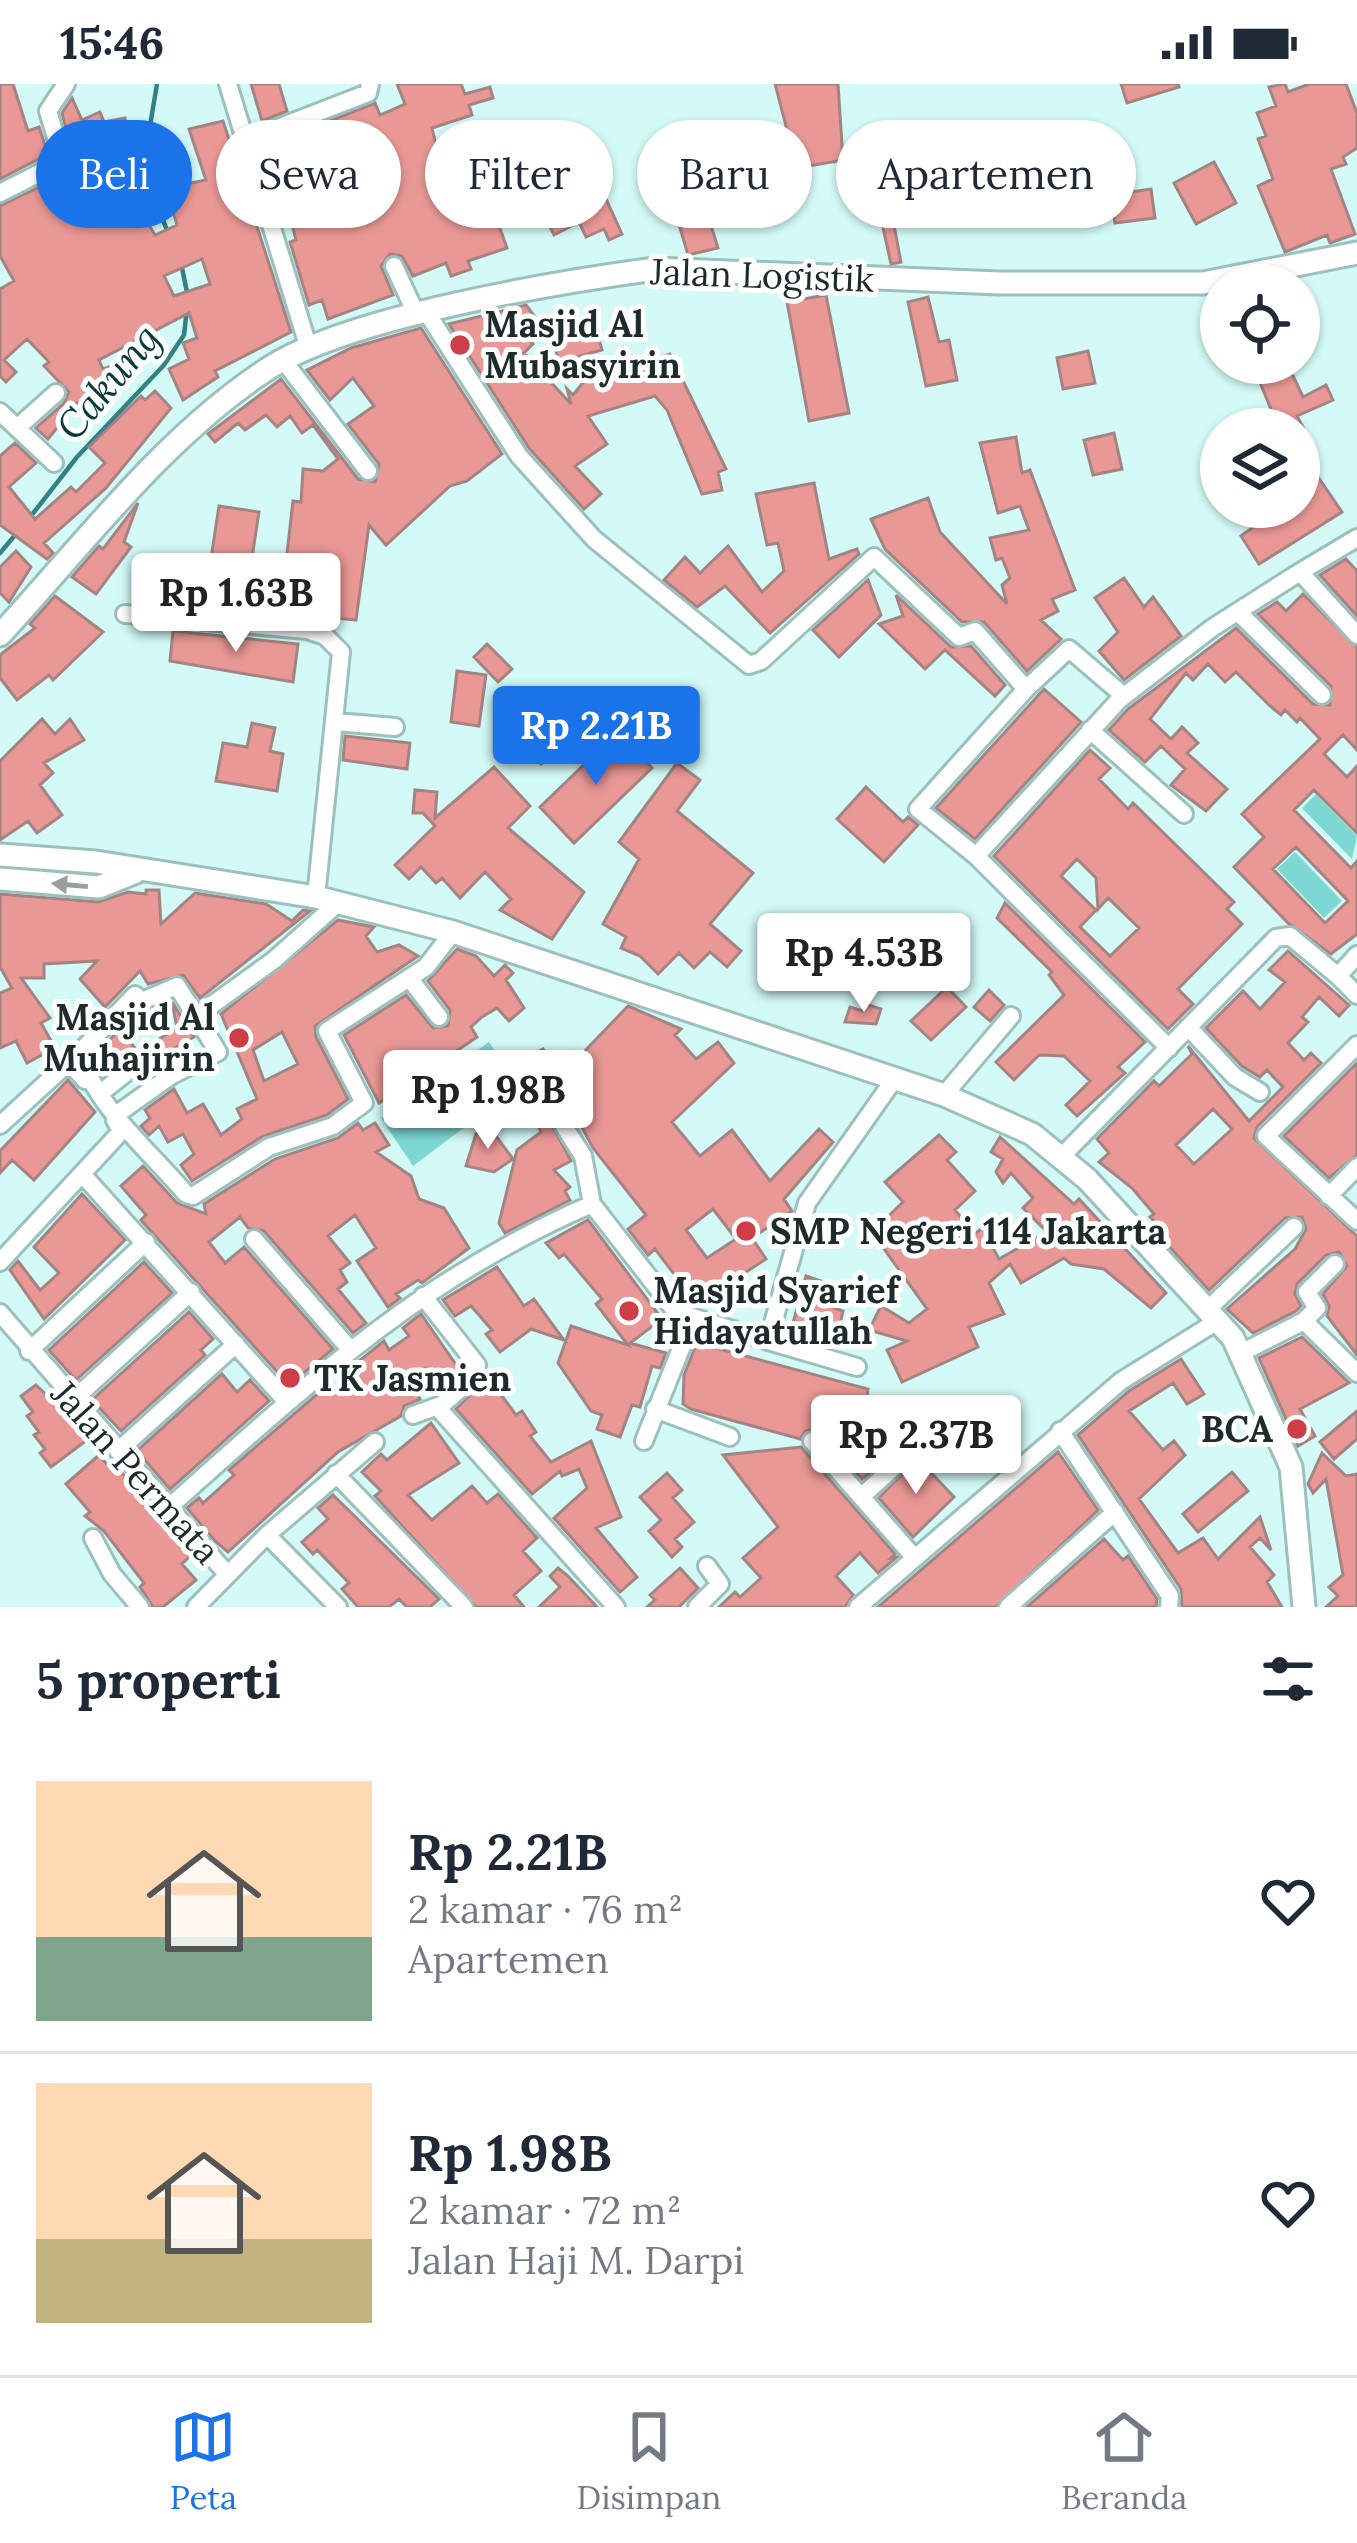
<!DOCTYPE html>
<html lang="id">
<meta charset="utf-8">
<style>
body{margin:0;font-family:Lora,serif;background:#f2f2f3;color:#1f2937;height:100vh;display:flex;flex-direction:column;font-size:45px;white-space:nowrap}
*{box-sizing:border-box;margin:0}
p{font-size:39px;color:#747a83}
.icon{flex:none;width:66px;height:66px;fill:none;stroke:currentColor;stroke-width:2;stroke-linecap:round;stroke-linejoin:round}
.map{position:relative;height:1523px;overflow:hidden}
.panel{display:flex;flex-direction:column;background:#fff;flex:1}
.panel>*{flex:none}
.guide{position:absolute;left:36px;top:36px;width:1287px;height:108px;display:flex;gap:24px}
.tools{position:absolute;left:1200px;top:180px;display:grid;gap:24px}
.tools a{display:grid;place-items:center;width:120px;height:120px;border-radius:50%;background:#fff;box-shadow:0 3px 9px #0004;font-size:60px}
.price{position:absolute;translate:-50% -102px;padding:0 27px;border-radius:12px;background:#fff;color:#222;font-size:39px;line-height:78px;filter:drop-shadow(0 3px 6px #0008)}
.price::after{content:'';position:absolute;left:50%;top:72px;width:36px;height:27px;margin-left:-18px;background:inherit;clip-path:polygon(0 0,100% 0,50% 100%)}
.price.selected{background:#1a73e8;color:#fff}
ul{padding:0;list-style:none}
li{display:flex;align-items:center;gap:36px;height:300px;padding:0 36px}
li+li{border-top:3px solid #e0e1e3}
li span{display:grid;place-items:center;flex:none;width:336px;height:240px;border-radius:0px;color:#555}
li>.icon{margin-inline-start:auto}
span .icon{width:144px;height:144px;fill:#fffc;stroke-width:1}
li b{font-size:51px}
h2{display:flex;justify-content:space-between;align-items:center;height:144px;padding:0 36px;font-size:51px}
.tag{padding:0 42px;border-radius:54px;background:#fff;box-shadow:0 3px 9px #0004;font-size:42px;line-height:108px}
.tag.selected{background:#1a73e8;color:#fff}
.status{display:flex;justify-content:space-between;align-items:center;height:84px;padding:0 60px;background:#fff;direction:ltr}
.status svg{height:33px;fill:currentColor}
.menu{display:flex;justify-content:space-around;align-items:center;height:168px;border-top:3px solid #e0e1e3;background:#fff;font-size:33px;color:#747a83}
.menu a{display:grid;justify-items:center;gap:6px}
.menu .selected{color:#1a73e8}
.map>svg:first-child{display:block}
.green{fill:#7dd8d3}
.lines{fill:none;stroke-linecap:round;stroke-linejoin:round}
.stream{stroke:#318280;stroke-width:4.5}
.building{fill:#e99895;stroke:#a48483;stroke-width:3;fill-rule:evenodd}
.minor-casing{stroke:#9bc0be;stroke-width:22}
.major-casing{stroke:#9bc0be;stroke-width:27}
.minor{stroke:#fff;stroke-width:16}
.major{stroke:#fff;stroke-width:21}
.oneway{fill:#99a09f}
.poi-dot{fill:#cd3e46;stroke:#fff;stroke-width:4.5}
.labels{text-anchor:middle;stroke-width:10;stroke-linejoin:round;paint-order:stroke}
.street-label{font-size:36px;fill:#1d2b2a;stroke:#fff}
.poi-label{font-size:36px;font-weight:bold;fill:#1d2b2a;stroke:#fff;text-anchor:start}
.water-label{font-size:39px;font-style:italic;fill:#063b39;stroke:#fff}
</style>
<div class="status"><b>15:46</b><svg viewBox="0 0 49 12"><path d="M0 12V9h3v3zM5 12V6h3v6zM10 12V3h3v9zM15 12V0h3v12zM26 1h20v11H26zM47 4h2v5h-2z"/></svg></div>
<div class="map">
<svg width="1357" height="1523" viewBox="0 0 1357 1523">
<rect width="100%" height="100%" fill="#d3faf7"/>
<path class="green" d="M1316,710L1357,752L1352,775L1302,724Z
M1295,768L1342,817L1324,834L1277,785Z
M489,958L518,1003L413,1082L381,1034Z"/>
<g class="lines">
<path class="stream" d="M157,0C145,74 139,78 169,151
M182,184L188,213
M31,432L77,373L164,281L184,251L187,224
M0,469L16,450"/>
</g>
<path class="building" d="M0,0H13L28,47L39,43L48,70L0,95Z
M251,0H279L287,27L262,37Z
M397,0H461L465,10L490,3L493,14L469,21L472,31L432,44L442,86L448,82L464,113L474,109L490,136L496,133L507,164L468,177L471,185L451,192L446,179L413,192L402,172L390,170L381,182L393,211L328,235L322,216L309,221L290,158L296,156L290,133L282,134L277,118L353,95L360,78L344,71L271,93L262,64L375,19L380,31L405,20Z
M775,0H838L843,76L797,84Z
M1121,0H1178L1179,3L1127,19Z
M1285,0L1288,8L1309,0H1346L1357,29V64L1343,73L1346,80L1331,85L1355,150L1330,159L1327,151L1285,168L1258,102L1273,95L1258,55L1266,52L1257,29L1276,22L1269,3Z
M72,14L82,36L100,28L104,38L125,34L128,50L102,55L115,83L102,88L125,130L138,122L155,151L177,141L166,104L206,96L189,45L223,37L291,248L215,287L218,293L183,316L169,285L189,275L183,259L197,254L189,229L99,276L103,285L156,267L85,328L77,319L48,355L36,344L64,319L69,308L44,282L49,278L27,255L4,276L16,288L6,298L0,292V205L14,197L0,172V122L52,97L61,120L94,102L82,79L75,81L62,29ZM202,175L210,200L174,212L164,192Z
M879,45L884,67L891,68L903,129L892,131L901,178L891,180L862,48Z
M569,73L595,120L606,115L622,150L609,156L604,145L586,153L579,138L554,151L542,127L570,113L552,81Z
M1214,78L1236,119L1196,140L1174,99Z
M947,83L954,118L931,123L924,88Z
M682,95L685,104L691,103L697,124L705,122L718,164L688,171L667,100Z
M1151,105L1155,134L1115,139L1111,111Z
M826,211L849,329L809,337L787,218Z
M928,213L939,258L949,256L957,296L926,302L908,218Z
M526,221L536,234L521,247L533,260L524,269L571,320L567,305L573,311L585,296L670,270L726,385L718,388L722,406L702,410L667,326L655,312L588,332L607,360L575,382L601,410L584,425L529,364L449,240Z
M592,230L602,266L559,278L549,242Z
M421,244L502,370L467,397L450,402L386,461L369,441L356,536L276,528L280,477L286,478L293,417L301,418L303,385L323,387L338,375L313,341L302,349L290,332L277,343L266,331L245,346L238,339L215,358L208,350L281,295L358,395L375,398L379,380L348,340L374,322L353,294L330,316L307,286L351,264Z
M1088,267L1095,299L1063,305L1057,274Z
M1252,279H1287L1303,313L1326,301L1333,316L1297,332L1304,345H1279Z
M155,307L171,324L106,404L44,459L53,469L47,475L0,441V372L15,359L36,379L9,403L35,435L71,403L76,408L105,379L89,363L141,312L145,316Z
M1114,349L1122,385L1093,391L1084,356Z
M1016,353L1022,389L1030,386L1075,506L1052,515L1058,527L1041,536L1061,555L1027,587L984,538H962L885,465L871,435L928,414L940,448L1007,520L1002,501L1010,494L1002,474L996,476L990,454L1029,446L1020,422L998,429L980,359Z
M1314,387L1342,428L1259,480L1241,452L1281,423H1299V397Z
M814,399L829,475L857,465L859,470L770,549L725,502L697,523L664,496L685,473L700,489L728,462L762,508L784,487L778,459L767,461L756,410Z
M138,419L124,458L131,463L96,510L72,493L99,462L103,465Z
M219,422L259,428L246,513L206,507Z
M16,467L31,483L9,518L0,509V483Z
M1346,475L1357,487V532L1320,491Z
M1124,494L1144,523L1153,513L1181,552L1124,596L1099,567L1118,548L1095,514Z
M868,496L881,531L839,573L813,546Z
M1303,510L1357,563V666L1343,651L1324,670L1347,693L1357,682V749L1314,706L1294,726L1351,784L1357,777V850L1331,870L1288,839L1234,783L1264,753L1242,730L1320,655L1300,634L1297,638L1285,626L1281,631L1270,622L1236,588L1225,598L1208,580L1193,596L1186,589L1150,635L1171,655L1182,643L1198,659L1187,669L1227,705L1206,727L1171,701L1185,685L1161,662L1145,678L1109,646L1128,625L1236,544L1313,620L1330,621L1331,602L1258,530L1277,518L1286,527ZM1296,763L1348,817L1325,839L1273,785Z
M896,511L951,563L971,562L1005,601L995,612L945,566L925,585L879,540L903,532Z
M55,512L103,548L53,596L49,591L17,616L0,594V571L35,544L30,540Z
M173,547L298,560L293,598L170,577Z
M487,560L512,585L498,598L474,573Z
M457,587L486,591L479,642L451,638Z
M1044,605L1081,638L975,755L936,724Z
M42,635L55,650L70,635L84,656L44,679L53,689L40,701L62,731L37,749L28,737L0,756V677Z
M549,635L568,657L541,680L522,658Z
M252,639L275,644L270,667L283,670L277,707L216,697L223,659L247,663Z
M618,648L652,684L574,759L540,723Z
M345,652L410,659L407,685L343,676Z
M1090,666L1110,684L1099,695L1128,725L1133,719L1234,818L1227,825L1242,840L1178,905L1193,920L1168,945L994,772ZM1077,775L1096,794L1098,825L1108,814L1139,844L1110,872L1080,843L1096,826L1061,792Z
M677,679L700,696L677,727L753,789L710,840L741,867L727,883L710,868L694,884L679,869L658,890L640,872L621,864L626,853L603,840L639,775L619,758Z
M494,683L530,722L508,744L584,808L552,855L500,826L511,815L485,788L460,814L442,794L436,799L421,783L409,795L395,781L435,742L423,729H413L415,706L437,708L435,734Z
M866,703L903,738L908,733L918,741L884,778L837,735Z
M146,806H159L161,840L195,809L266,820L292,837L303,826L310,827L200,914L183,891L148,900L140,887L105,923L80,895L97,877L44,880V894H21L50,934L41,939L55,964L27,979L16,957L0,964V909L12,904L0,883V810L98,818L128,808L146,810Z
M1005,819L1145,958L1118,983L1125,989L1077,1032L1066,1021L1090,997L1064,972L1039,971L1014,996L996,978L1064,911L1049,891L1052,888L997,834Z
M338,836L374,843L366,852L377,868L399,861L418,872L315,942L316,953L348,1015L327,1031L263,1052L192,1097L181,1081L194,1070L183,1050L168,1058L159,1042L149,1051L141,1042L150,1034L145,1026L174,1005L187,1029L203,1020L221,1051L242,1035L237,1025L257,1015L221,930ZM282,948L298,980L264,997L253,966Z
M457,865L476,872L494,892L505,881L513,889L506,896L524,924L509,937L497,924L482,933L471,943L477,953L411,998L418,1005L408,1015L399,1005L379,1019L344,951L406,911L433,944L448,942L450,926L428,897Z
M1288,867L1349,921L1339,932L1319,913L1302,933L1308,938L1288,959L1304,976L1311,969L1321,979L1257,1043L1254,1054L1357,1152V1271L1327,1232L1329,1222L1323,1210L1347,1182L1339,1168L1326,1171L1297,1200L1295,1210L1301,1222L1296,1227L1253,1249L1227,1225L1295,1165L1306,1145L1302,1133L1285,1134L1209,1206L1154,1146L1159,1142L1150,1133L1154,1130L1132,1104L1099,1078L1109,1069L1097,1055L1154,997L1159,1002L1192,970L1188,962L1249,1037L1283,1003L1267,986L1260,993L1242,982L1206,944L1243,907L1260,925L1285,898L1269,886ZM1213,1025L1232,1045L1194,1080L1176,1061Z
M947,903L966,923L931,956L911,937Z
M989,906L1004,921L990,937L974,923Z
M172,918L194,953L171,966L176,975L149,991L148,973L138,968L177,944Z
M865,920L881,925L876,940L845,938L850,923L863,927Z
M628,922L681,945L675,951L696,975L718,958L734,979L672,1038L700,1072L732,1046L770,1097L819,1045L833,1058L784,1115L792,1127L752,1154L766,1175L697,1220L655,1165L648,1171L628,1145L646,1131L593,1064L570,1021L557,1024L552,1041L571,1077L554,1086L570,1103L565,1107L570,1116L505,1149L499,1139L517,1066L541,1048L512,982L543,965L567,999L591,983L580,972ZM713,1125L736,1155L707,1174L686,1146Z
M120,945L134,963L100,985L95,971Z
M1357,979V1071L1329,1094L1284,1052Z
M68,996L95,1028L34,1096L12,1076L0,1089V1067Z
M358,1039L363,1046L375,1039L389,1061L376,1068L411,1092L419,1115L444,1124L469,1164L422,1199L418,1196L396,1210L400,1214L388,1223L357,1177L376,1164L355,1131L328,1152L350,1179L340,1186L347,1198L338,1205L366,1239L353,1249L264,1147L248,1144L240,1133L209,1158L225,1179L244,1163L333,1265L289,1301L141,1136L146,1131L121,1102L143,1082L177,1119L206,1130L204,1120L275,1075L338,1054Z
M487,1040L513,1075L494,1088L466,1082L476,1050Z
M939,1051L956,1068L947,1076L975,1107L955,1126L975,1150L982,1144L999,1175L1047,1148L1023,1124L1033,1114L1011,1089L1003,1099L996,1088L1003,1075L991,1068L1000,1053L1074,1120L1079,1115L1166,1209L1151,1224L1104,1185L1071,1180L1064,1174L1021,1199L1010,1180L989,1199L1004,1230L969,1243L978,1263L902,1298L887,1266L907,1257L869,1246L881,1222L909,1239L927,1225L872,1148L903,1118L885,1098Z
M82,1110L125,1156L44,1235L10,1186L18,1177L40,1206L59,1189L34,1163Z
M588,1136L662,1235L630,1259L666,1269L660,1284L652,1282L640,1323L632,1321L620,1353L597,1345L602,1331L591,1327L558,1279L571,1242L628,1261L596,1220L602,1215L564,1170L559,1174L546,1159Z
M144,1178L172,1209L76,1296L49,1266Z
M497,1183L524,1222L534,1215L564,1256L531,1245L500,1268L486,1250L492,1246L471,1222L455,1232L443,1216Z
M806,1192L841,1204L834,1224L843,1227L835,1262L801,1251L803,1241L793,1239Z
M189,1228L213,1255L201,1266L205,1271L121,1347L92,1316Z
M421,1230L461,1288L439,1306L425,1284L408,1294L420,1315L404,1322L401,1332L338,1368L228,1468L216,1458L187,1424L199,1414L203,1419L234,1391L229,1386L329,1300L337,1310L357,1295L349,1285L384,1257L389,1266L409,1252L403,1244Z
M1302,1253L1349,1299L1300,1325L1315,1352L1298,1362L1259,1274Z
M697,1259L868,1305L866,1321L876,1323L871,1347L891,1329L914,1353L862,1395L817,1345L805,1347L800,1355L691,1325L683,1320L684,1291Z
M1181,1275L1204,1310L1187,1320L1173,1299L1129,1327L1163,1366L1174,1357L1185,1371L1139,1415L1178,1469L1203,1454L1218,1475L1260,1433L1271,1466L1260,1454L1250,1463L1274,1491L1267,1498L1282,1523H1182L1181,1505L1078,1351L1129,1307Z
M222,1290L237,1308L250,1296L269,1317L170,1405L137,1367Z
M488,1293L516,1331L522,1327L536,1348L530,1352L551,1378L591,1357L621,1433L596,1444L637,1493L620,1508L554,1434L587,1404L579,1385L562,1392L560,1387L532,1410L456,1325Z
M36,1301L91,1353L51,1383L40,1369L45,1365L34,1351L39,1348L27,1332L33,1328L21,1312Z
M1357,1327V1355L1334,1375L1320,1358Z
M431,1339L459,1379L408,1411L432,1436L472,1402L487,1419L498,1410L537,1454L523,1467L541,1487L514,1511L524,1523H476L375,1412L381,1407L362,1388L381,1370L387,1376Z
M801,1363L895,1470L891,1474L897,1473L878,1489L860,1469L836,1492L853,1511L845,1523H719L735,1508L740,1513L761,1494L743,1474L778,1443L723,1371Z
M1058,1368L1098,1426L996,1523H878Z
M1322,1369L1346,1392L1357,1390V1523H1326L1338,1512L1329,1503L1343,1491L1326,1395L1313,1409L1308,1400Z
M99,1371L109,1383L114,1379L190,1472L182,1480L196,1496L163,1523H153L140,1503L144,1499L104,1447L85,1432L90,1428L66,1400Z
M917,1374L954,1413L913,1453L879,1414Z
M1232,1388L1248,1407L1198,1448L1183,1430Z
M667,1389L682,1406L673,1414L694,1438L675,1455L682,1463L672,1473L649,1447L661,1436L640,1413Z
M333,1411L439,1515L430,1523H407L399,1515L389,1523H358L342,1505L349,1499L317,1466L313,1470L302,1458L328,1435L318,1424Z
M1104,1455L1123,1476L1128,1472L1157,1515L1156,1523H1027Z
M558,1484L568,1492L597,1523H539L560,1503L550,1492Z
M680,1484L698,1504L679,1523H647L655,1516L650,1511Z"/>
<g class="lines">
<defs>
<path id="minor" d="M228,0L309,265
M244,57L368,9L370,0
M0,109L63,77L48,27L66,0
M260,110L348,83
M394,182L417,232
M427,229L519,372L594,455L749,581L761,577L874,473L959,553L975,547L1026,605L918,725L976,772L1169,964
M283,276L368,387
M0,328L54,379
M18,343L56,309
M1300,488L1357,454
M1238,528L1322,611
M125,530L307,546L325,552L341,568L316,813
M1026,605L1069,565L1124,612
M336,638L395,643
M1090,646L1184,730
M976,772L1119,616L1212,544L1300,488L1357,551
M1338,892L1357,911
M410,895L439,933
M198,931L274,876L338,819
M1188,943L1235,993L1260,1008
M1357,961L1266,1052L1357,1137
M102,1008L137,980
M944,1011L1011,932
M117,1030L172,991L218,968L177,902L142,917L135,911L80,968C94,1022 151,1068 186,1110L193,1112L269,1063L333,1042L364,1019L327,947L426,883L453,848
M566,1033L564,1042L583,1072L592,1120
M0,1041L69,978L85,996
M1063,1071L1276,854L1290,852L1338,892L1357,871
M83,1091L287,1318
M1329,1112L1357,1083
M254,1155L348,1263
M0,1178L116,1053L121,1047L115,1036
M423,1212L477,1281L472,1295L438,1324L616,1523
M1209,1224L1294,1143
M0,1229L227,1490
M1304,1237L1317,1224L1307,1208L1335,1180
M768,1257L857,1283
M29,1267L146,1158
M1241,1269L1304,1237L1357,1289
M73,1316L191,1208
M655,1325L730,1353
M413,1331L438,1322
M1060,1347L1170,1512L1169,1523
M644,1357L692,1237
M812,1357L914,1473
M118,1367L236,1260
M336,1390L464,1523
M862,1412L905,1373
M167,1425C305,1302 419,1195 592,1120L676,1228L768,1257L807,1119L893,997
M267,1451L338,1523
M93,1454L112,1490L140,1523
M196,1523L267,1451L375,1358
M697,1523L720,1500L707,1482
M858,1523L1121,1297L1219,1236
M1008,1523L1115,1428"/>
<path id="major" d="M0,551C83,461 163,354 266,286C345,233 558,198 655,185L999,199H1203L1357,169
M0,771L96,778L316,813L453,848L944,1011L1032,1050L1087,1095L1233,1254L1291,1383L1304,1523
M0,795L99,803L136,788"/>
</defs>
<use href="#minor" class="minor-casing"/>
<use href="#major" class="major-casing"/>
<use href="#minor" class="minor"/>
<use href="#major" class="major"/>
</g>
<defs><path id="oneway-solid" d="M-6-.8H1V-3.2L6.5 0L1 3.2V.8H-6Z" transform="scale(3)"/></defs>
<use class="oneway" href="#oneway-solid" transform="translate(70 801) rotate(-175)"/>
<g class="poi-dot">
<circle cx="460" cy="261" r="12"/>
<circle cx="239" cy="954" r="12"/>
<circle cx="746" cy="1147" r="12"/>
<circle cx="629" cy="1227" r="12"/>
<circle cx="290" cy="1294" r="12"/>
<circle cx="1297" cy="1345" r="12"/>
</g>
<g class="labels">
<g class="street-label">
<text transform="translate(762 191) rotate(2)" y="13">Jalan Logistik</text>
<text transform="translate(136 1388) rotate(48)" y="13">Jalan Permata</text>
</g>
<g class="poi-label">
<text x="484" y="253">Masjid Al<tspan x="484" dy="41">Mubasyirin</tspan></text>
<text x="215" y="946" text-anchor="end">Masjid Al<tspan x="215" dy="41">Muhajirin</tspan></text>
<text x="770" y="1160">SMP Negeri 114 Jakarta</text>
<text x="653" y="1219">Masjid Syarief<tspan x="653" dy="41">Hidayatullah</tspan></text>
<text x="314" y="1307">TK Jasmien</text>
<text x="1273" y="1358" text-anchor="end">BCA</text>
</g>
<g class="water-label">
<text transform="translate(108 298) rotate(-50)" y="14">Cakung</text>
</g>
</g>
</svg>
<div class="tools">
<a><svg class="icon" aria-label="locate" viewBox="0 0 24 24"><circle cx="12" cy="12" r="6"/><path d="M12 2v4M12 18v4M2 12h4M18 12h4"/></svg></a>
<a><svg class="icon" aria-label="layers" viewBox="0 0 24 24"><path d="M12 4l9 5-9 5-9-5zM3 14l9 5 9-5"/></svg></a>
</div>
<b class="price" style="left:236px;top:571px">Rp 1.63B</b>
<b class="price selected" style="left:596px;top:704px">Rp 2.21B</b>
<b class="price" style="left:864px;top:931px">Rp 4.53B</b>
<b class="price" style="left:488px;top:1068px">Rp 1.98B</b>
<b class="price" style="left:916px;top:1413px">Rp 2.37B</b>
<div class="guide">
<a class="tag selected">Beli</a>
<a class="tag">Sewa</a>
<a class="tag">Filter</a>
<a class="tag">Baru</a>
<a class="tag">Apartemen</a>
</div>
</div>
<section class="panel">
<h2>5 properti<svg class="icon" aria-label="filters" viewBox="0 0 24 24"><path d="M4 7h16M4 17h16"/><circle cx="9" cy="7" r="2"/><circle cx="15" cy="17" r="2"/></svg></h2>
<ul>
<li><span style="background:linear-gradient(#ffd9b3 65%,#7fa58c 0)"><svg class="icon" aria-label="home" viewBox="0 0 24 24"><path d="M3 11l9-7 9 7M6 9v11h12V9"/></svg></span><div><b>Rp 2.21B</b><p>2 kamar · 76 m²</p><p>Apartemen</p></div><svg class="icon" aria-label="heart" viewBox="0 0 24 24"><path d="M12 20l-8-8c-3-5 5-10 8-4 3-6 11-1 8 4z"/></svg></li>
<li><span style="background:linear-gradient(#ffd9b3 65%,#c2b280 0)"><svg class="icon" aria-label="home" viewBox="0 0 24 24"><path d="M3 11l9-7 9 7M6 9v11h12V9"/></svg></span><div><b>Rp 1.98B</b><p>2 kamar · 72 m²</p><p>Jalan Haji M. Darpi</p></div><svg class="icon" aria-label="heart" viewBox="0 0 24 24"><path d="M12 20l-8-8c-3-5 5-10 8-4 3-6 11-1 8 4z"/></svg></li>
</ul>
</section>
<nav class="menu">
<a class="selected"><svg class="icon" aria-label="map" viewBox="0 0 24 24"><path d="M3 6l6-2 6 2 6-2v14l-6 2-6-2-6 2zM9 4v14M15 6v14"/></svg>Peta</a>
<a><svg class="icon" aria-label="saved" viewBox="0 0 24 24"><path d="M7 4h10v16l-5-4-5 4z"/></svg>Disimpan</a>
<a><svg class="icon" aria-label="home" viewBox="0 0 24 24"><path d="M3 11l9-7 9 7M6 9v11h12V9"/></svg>Beranda</a>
</nav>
